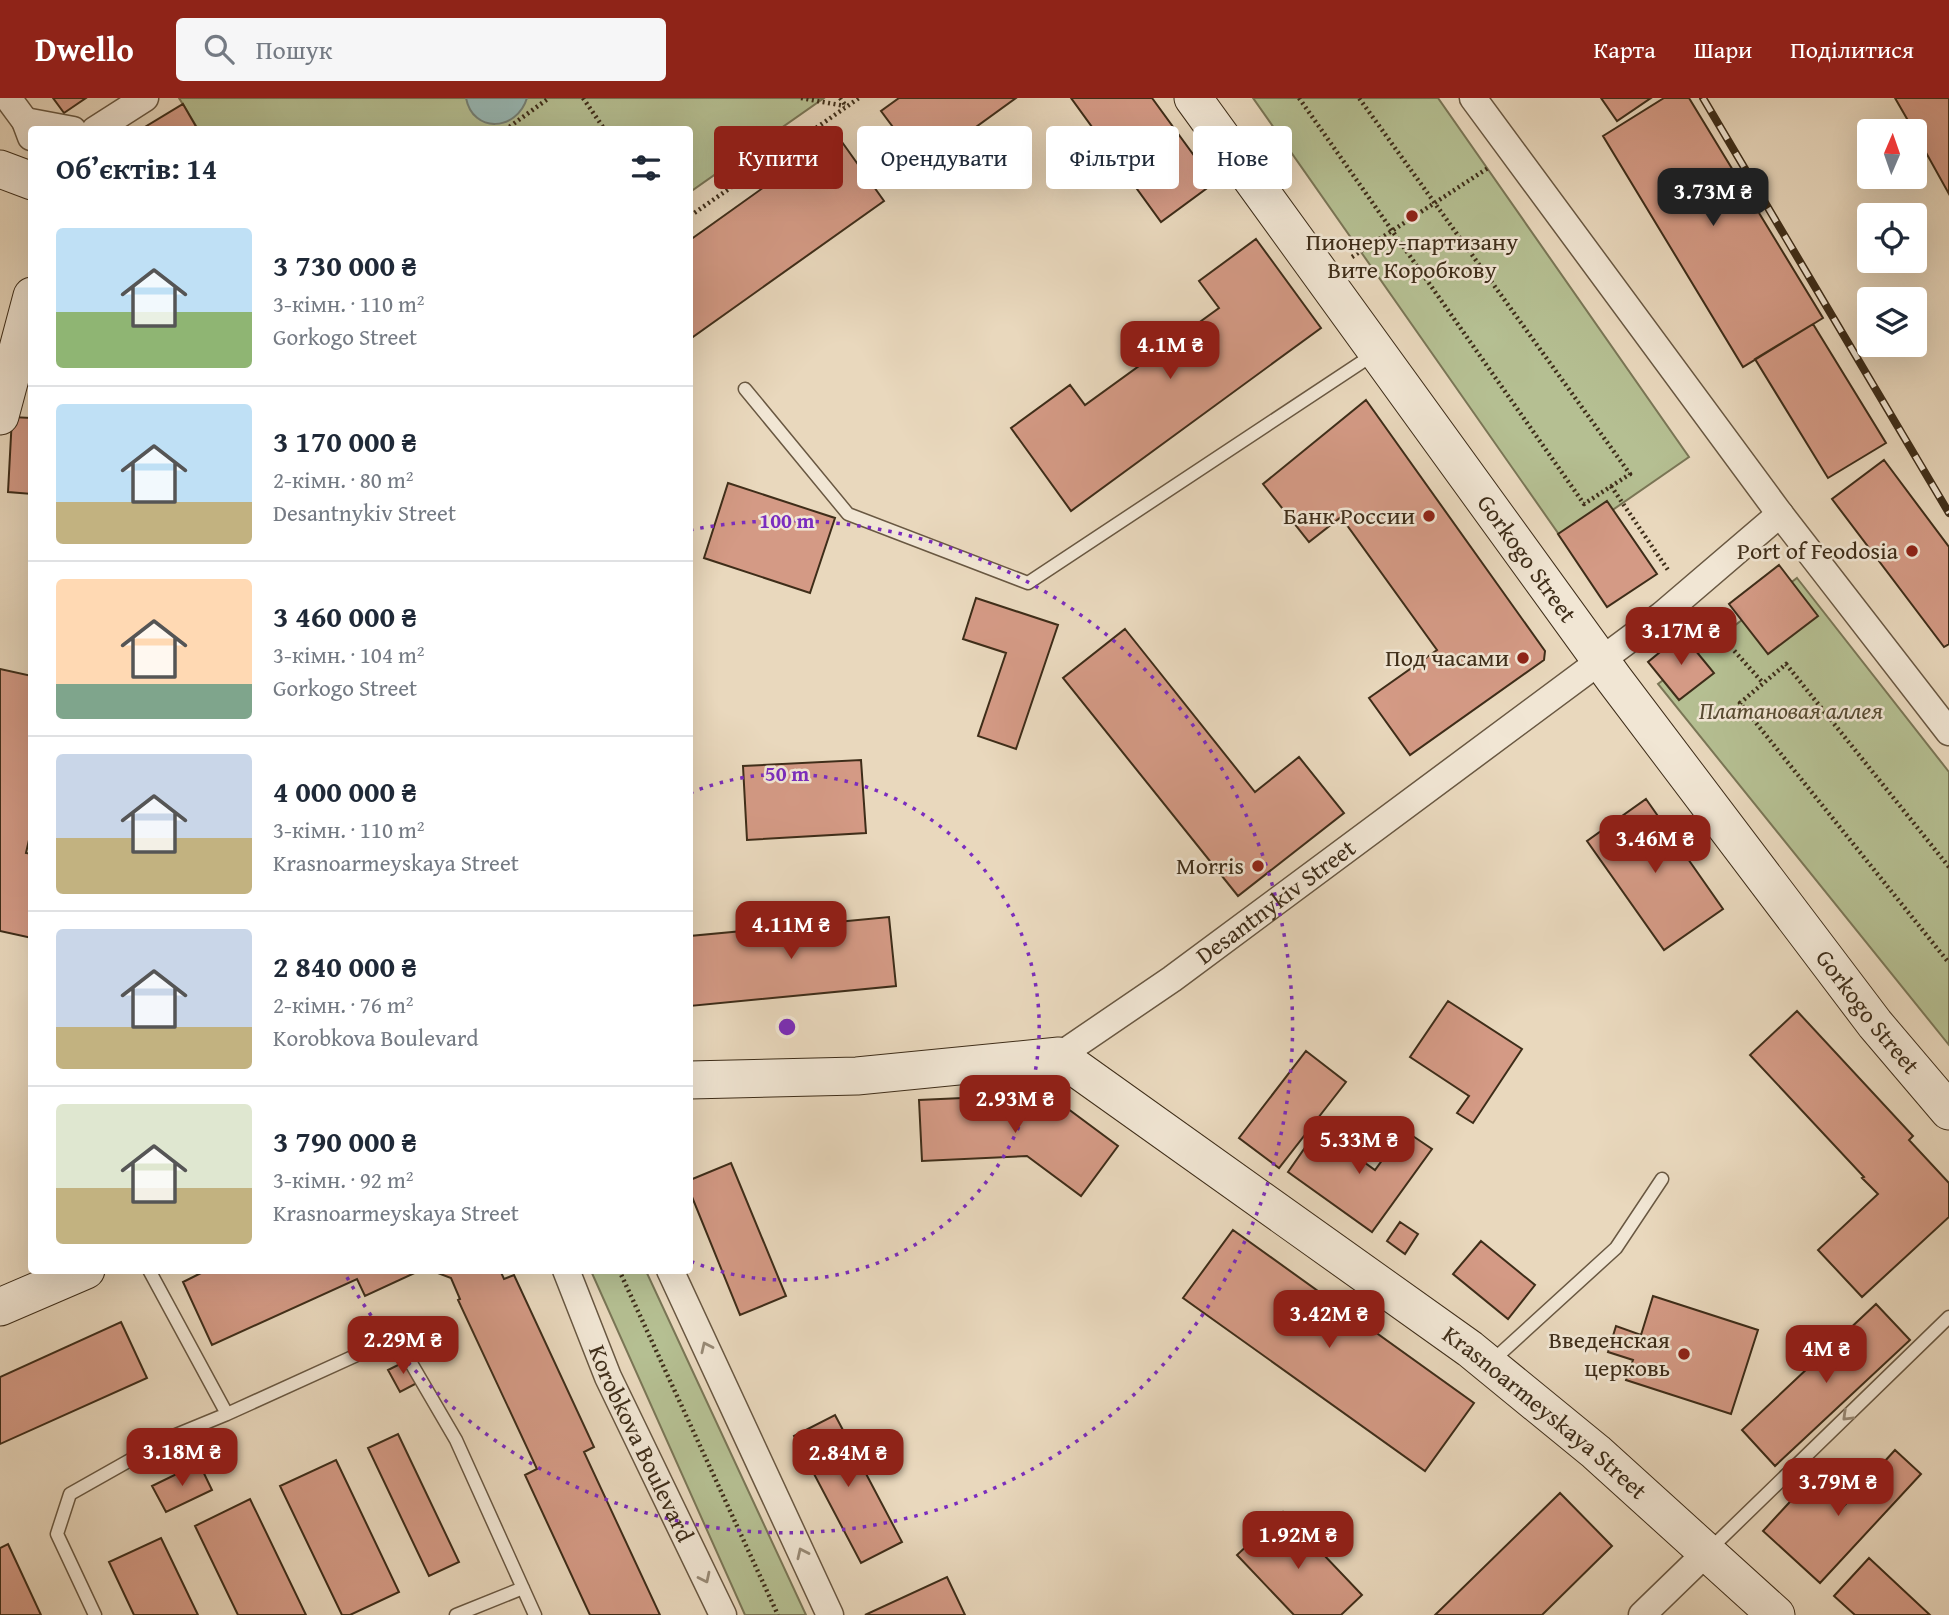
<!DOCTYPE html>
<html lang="uk">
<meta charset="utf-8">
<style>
body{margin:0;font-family:"Gentium Book Plus",serif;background:#f6f6f7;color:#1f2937;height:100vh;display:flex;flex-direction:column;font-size:26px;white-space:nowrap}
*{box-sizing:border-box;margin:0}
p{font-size:23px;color:#747a83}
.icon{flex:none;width:38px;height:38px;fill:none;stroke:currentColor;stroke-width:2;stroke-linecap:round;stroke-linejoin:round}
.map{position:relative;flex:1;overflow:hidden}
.details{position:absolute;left:28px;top:28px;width:665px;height:1148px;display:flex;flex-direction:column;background:#fff;border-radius:7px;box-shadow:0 7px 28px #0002}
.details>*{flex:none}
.guide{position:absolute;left:714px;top:28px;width:665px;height:63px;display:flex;gap:14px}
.needle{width:46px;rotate:2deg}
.buttons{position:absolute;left:1857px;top:21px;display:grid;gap:14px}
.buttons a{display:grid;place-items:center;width:70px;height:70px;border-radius:7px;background:#fff;box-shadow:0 7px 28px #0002;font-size:35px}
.price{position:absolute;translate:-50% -60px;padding:0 16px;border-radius:14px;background:#8f2418;color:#fff;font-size:23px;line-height:46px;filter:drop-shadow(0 2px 4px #0008)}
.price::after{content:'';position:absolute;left:50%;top:42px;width:21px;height:16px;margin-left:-10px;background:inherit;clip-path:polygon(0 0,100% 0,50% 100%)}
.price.selected{background:#222;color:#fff}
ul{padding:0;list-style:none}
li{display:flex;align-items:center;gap:21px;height:175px;padding:0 28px}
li+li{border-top:2px solid #e0e1e3}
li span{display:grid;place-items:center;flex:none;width:196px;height:140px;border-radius:7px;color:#555}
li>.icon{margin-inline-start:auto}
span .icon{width:84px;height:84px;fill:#fffc;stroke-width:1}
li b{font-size:30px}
h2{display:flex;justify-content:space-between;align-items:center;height:84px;padding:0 28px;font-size:30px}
.pill{padding:0 24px;border-radius:7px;background:#fff;box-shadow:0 7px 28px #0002;font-size:24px;line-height:63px}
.pill.selected{background:#8f2418;color:#fff}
header{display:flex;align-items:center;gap:42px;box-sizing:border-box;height:98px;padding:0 35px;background:#8f2418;color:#fff}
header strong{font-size:33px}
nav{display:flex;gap:38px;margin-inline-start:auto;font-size:24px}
.search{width:490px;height:63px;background:#f6f6f7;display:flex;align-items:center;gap:18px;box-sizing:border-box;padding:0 24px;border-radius:7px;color:#747a83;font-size:26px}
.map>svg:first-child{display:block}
.green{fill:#b5bf92;stroke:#7a7656;stroke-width:2}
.water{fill:#98b9b6;stroke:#748177;stroke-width:2}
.building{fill:#d49a85;stroke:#3e2d19;stroke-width:2}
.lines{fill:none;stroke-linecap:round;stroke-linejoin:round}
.lane-casing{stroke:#695842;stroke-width:15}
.street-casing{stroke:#695842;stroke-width:29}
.secondary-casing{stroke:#3e2d19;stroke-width:39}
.path{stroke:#3e2d19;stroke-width:4.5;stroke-dasharray:2 3.5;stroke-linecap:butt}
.lane{stroke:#f1e6d4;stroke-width:12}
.street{stroke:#f1e6d4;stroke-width:26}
.secondary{stroke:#f1e6d4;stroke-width:37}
.rail-casing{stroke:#3e2d19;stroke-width:8}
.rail{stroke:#f1e6d4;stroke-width:5;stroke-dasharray:16;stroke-linecap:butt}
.oneway{stroke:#988a76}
.ring{fill:none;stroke:#7b2cbf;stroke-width:3.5;stroke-dasharray:3.5 7}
.poi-dot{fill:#8f2418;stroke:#f1e6d4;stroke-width:2.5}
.labels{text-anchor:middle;stroke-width:5;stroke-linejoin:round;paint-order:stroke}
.poi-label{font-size:24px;fill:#3e2d19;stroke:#f1e6d4;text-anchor:end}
.street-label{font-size:24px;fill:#3e2d19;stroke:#f1e6d4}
.park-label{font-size:24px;font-style:italic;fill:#564a31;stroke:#f1e6d4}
.centre{fill:#7b2cbf;stroke:#f1e6d4;stroke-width:3.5}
.ring-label{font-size:21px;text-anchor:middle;font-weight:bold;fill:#7b2cbf;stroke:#f1e6d4;stroke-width:5;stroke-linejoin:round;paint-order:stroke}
</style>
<header>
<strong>Dwello</strong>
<div class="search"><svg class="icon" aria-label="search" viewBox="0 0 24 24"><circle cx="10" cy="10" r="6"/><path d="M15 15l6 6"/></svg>Пошук</div>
<nav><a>Карта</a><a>Шари</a><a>Поділитися</a></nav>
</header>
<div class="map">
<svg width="1949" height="1517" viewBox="0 0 1949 1517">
<rect width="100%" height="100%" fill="#e9d8bd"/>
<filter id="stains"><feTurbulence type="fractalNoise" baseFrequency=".00286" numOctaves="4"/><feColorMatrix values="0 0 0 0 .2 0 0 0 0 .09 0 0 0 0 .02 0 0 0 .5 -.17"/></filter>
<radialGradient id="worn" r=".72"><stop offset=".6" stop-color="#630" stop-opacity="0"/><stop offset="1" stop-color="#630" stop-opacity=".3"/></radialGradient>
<path class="green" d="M179,0H824L690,94V32L198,31Z
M1253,0H1438L1689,359L1565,445Z
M1797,480L1949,674V947L1658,586Z
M591,1173H646L806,1517H745Z"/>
<path class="water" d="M466,0H527C517,33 473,36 466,0Z"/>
<path class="building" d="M53,0H86L64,15Z
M899,0H1016L922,68L881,13Z
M1071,0H1152L1214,85L1161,124Z
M1601,0H1651L1617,23Z
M1664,0H1689L1823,220L1743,269L1603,38Z
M1895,0H1949V96L1914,33Z
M183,6L198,32H140Z
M837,37L884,103L690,241V142Z
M1256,141L1321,230L1071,413L1011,330L1070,287L1085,307L1219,210L1199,183Z
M1813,226L1886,345L1828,380L1755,261Z
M1366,302L1545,553L1544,562L1410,657L1369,600L1437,552L1341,419L1309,444L1263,386Z
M32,310V396L8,394L12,319L31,320Z
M1884,362L1949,449V546L1944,549L1832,401Z
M728,385L835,420L810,495L704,460Z
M1607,403L1657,476L1607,509L1558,436Z
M1779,467L1818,518L1768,556L1729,506Z
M976,500L1058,527L1016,651L978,638L1006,555L963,541Z
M1125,531L1255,694L1299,659L1344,715L1238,798L1063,580Z
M1682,536L1714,575L1679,602L1648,564Z
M0,571L32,578V729L26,755L32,756V840L0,833Z
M861,662L866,735L747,742L743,668Z
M1646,701L1723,811L1664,852L1587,743Z
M889,819L896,888L690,908V838Z
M1448,903L1522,951L1473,1025L1457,1015L1469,998L1410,959Z
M1797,913L1913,1038L1909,1042L1949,1085V1119L1862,1199L1818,1152L1878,1096L1862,1080L1864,1079L1750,957Z
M1306,953L1346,984L1279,1070L1239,1040Z
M1048,996L1118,1048L1081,1098L1027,1058L922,1063L919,1002Z
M1318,1031L1375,1072L1404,1032L1432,1051L1372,1134L1288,1074Z
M731,1065L786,1198L740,1217L690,1094V1082Z
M1400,1124L1418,1136L1405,1156L1387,1143Z
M1233,1132L1474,1305L1425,1373L1183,1200Z
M1481,1143L1535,1187L1508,1221L1453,1176Z
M207,1172H421L365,1198L357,1181L212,1247L183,1184Z
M430,1172H500L504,1181L514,1177L594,1349L584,1354L660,1517H590L525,1377L537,1371L458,1202L460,1201L451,1180Z
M1653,1198L1758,1232L1731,1316L1626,1282L1633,1262L1608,1254L1616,1228L1641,1237Z
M1876,1206L1910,1242L1775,1368L1742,1332Z
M121,1224L147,1280L0,1346V1279Z
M406,1263L417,1285L400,1294L388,1272Z
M835,1317L902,1444L861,1465L794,1338Z
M398,1336L459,1464L429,1478L368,1350Z
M1895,1352L1921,1376L1820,1485L1763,1433L1811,1381L1842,1410Z
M336,1362L399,1494L350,1517H342L280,1388Z
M199,1365L212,1392L166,1414L152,1388Z
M1560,1395L1612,1448L1542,1517H1435Z
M250,1401L306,1517H238L195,1428Z
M1283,1414L1362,1497L1341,1517H1294L1237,1457Z
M161,1440L198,1517H134L109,1464Z
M8,1446L41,1517H0V1450Z
M1869,1460L1930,1517H1855L1834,1498Z
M947,1479L965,1517H865Z"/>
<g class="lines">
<defs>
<path id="lane" d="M745,291L848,416L1028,485L1374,256
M1491,1264L1616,1150L1662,1081
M227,1316L370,1251L404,1253L456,1342L535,1517
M1708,1453L1949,1219
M95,1517L57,1436L70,1396L171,1339L227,1316L149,1172
M456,1517L523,1490"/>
<g id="street">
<path d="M8,0L25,23L31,39"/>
<path d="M1473,0L1780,416L1949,634"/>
<path d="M25,23L73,32"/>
<path d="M95,32L145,0"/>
<path id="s1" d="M1059,958L1172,881L1662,517L1780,416"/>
<path id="s2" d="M566,1172L608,1279L723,1517"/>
<path d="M670,1172L830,1517"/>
<path d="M1642,1517L1708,1453"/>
</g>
<g id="secondary">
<path id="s3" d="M1193,0L1614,581L1875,926L1949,1013"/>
<path d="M0,71L32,83"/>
<path d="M0,318L32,198"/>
<path id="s4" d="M690,982L857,978L1059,958L1470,1251L1596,1354L1776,1517"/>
<path d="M0,1209L86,1172"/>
</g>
</defs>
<use href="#lane" class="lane-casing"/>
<use href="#street" class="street-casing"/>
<use href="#secondary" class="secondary-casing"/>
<path class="path" d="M583,0L605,32
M801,0L845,8
M840,0L846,8
M1299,0L1584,406L1630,376L1359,0
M505,32L549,0
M690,118L859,0
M1352,159L1488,70
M1611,388L1668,472
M1705,520L1763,585
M1949,769L1786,566L1740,605L1949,865
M619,1172L778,1517"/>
<use href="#lane" class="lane"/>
<use href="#street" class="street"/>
<use href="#secondary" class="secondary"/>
<defs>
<path id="rail" d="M1703,0L1949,415"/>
</defs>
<use href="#rail" class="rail-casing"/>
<use href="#rail" class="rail"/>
</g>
<defs><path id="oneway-chevron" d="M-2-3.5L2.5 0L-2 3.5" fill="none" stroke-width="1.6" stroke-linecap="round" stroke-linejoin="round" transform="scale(1.75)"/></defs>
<g class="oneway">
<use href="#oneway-chevron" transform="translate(706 1249) rotate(-115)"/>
<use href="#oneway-chevron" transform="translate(1847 1318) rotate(136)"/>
<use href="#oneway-chevron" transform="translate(802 1455) rotate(-115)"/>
<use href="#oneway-chevron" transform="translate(705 1480) rotate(64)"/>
</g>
<g class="ring">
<path d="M690 695A253 253 0 1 1 690 1163"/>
<path d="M690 432A506 506 0 1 1 344 1174"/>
</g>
<g class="poi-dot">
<circle cx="1412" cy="118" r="7"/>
<circle cx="1429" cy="418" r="7"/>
<circle cx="1912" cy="453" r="7"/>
<circle cx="1523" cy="560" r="7"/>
<circle cx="1258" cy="768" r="7"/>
<circle cx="1684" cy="1256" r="7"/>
</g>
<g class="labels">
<g class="poi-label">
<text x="1412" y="152" text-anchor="middle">Пионеру-партизану<tspan x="1412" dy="28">Вите Коробкову</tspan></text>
<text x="1415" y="426">Банк России</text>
<text x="1898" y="461">Port of Feodosia</text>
<text x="1509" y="568">Под часами</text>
<text x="1244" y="776">Morris</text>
<text x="1670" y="1250">Введенская<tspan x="1670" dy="28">церковь</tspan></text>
</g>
<g class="street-label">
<text dy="8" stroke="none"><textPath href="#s3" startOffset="569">Gorkogo Street</textPath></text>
<text dy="8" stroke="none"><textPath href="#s1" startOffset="266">Desantnykiv Street</textPath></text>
<text dy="8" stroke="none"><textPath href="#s3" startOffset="1136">Gorkogo Street</textPath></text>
<text dy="8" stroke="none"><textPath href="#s4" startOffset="973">Krasnoarmeyskaya Street</textPath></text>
<text dy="8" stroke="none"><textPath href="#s2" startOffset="189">Korobkova Boulevard</textPath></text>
</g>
<g class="park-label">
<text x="1791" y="621">Платановая аллея</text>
</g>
</g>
<circle cx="787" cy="929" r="10" class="centre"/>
<g class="ring-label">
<text x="787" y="430">100 m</text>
<text x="787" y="683">50 m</text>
</g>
<rect width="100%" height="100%" filter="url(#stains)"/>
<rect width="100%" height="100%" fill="url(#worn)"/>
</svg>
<div class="buttons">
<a><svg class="needle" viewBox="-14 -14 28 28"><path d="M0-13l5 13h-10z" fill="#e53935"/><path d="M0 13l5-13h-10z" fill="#747a83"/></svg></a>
<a><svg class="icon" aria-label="locate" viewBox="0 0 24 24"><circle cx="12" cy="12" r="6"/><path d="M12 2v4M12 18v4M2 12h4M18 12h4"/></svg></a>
<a><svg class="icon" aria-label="layers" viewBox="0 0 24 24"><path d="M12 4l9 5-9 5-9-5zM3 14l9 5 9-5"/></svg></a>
</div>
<b class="price selected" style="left:1713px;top:130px">3.73M ₴</b>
<b class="price" style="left:1170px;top:283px">4.1M ₴</b>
<b class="price" style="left:1681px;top:569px">3.17M ₴</b>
<b class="price" style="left:1655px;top:777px">3.46M ₴</b>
<b class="price" style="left:791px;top:863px">4.11M ₴</b>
<b class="price" style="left:1015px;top:1037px">2.93M ₴</b>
<b class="price" style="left:1359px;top:1078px">5.33M ₴</b>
<b class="price" style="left:1329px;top:1252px">3.42M ₴</b>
<b class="price" style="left:403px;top:1278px">2.29M ₴</b>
<b class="price" style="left:1826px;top:1287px">4M ₴</b>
<b class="price" style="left:182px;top:1390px">3.18M ₴</b>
<b class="price" style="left:848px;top:1391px">2.84M ₴</b>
<b class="price" style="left:1838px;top:1420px">3.79M ₴</b>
<b class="price" style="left:1298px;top:1473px">1.92M ₴</b>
<div class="guide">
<a class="pill selected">Купити</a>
<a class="pill">Орендувати</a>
<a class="pill">Фільтри</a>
<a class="pill">Нове</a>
</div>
<section class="details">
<h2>Об’єктів: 14<svg class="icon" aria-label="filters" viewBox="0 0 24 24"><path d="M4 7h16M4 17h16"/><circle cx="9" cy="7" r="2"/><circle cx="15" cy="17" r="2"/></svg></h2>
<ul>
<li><span style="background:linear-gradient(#bfe0f5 60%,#8fb573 0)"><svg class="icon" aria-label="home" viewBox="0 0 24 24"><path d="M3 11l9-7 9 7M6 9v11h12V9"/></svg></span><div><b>3 730 000 ₴</b><p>3-кімн. · 110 m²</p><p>Gorkogo Street</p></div></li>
<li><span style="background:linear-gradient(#bfe0f5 70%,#c2b280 0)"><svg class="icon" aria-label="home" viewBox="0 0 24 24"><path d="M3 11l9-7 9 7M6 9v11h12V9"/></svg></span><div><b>3 170 000 ₴</b><p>2-кімн. · 80 m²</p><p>Desantnykiv Street</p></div></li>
<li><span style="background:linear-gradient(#ffd9b3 75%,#7fa58c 0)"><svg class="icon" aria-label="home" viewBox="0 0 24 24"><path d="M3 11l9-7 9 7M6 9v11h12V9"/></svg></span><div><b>3 460 000 ₴</b><p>3-кімн. · 104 m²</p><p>Gorkogo Street</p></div></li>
<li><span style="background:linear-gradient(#c9d6e8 60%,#c2b280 0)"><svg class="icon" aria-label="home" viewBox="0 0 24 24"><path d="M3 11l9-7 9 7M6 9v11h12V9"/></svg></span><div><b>4 000 000 ₴</b><p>3-кімн. · 110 m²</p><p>Krasnoarmeyskaya Street</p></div></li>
<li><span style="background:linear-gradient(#c9d6e8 70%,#c2b280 0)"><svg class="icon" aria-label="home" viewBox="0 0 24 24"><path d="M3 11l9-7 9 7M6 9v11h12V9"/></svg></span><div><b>2 840 000 ₴</b><p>2-кімн. · 76 m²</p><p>Korobkova Boulevard</p></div></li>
<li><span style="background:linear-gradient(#dfe7d0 60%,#c2b280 0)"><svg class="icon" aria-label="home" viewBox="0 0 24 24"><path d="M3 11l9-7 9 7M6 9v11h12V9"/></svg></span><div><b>3 790 000 ₴</b><p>3-кімн. · 92 m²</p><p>Krasnoarmeyskaya Street</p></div></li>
</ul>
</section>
</div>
